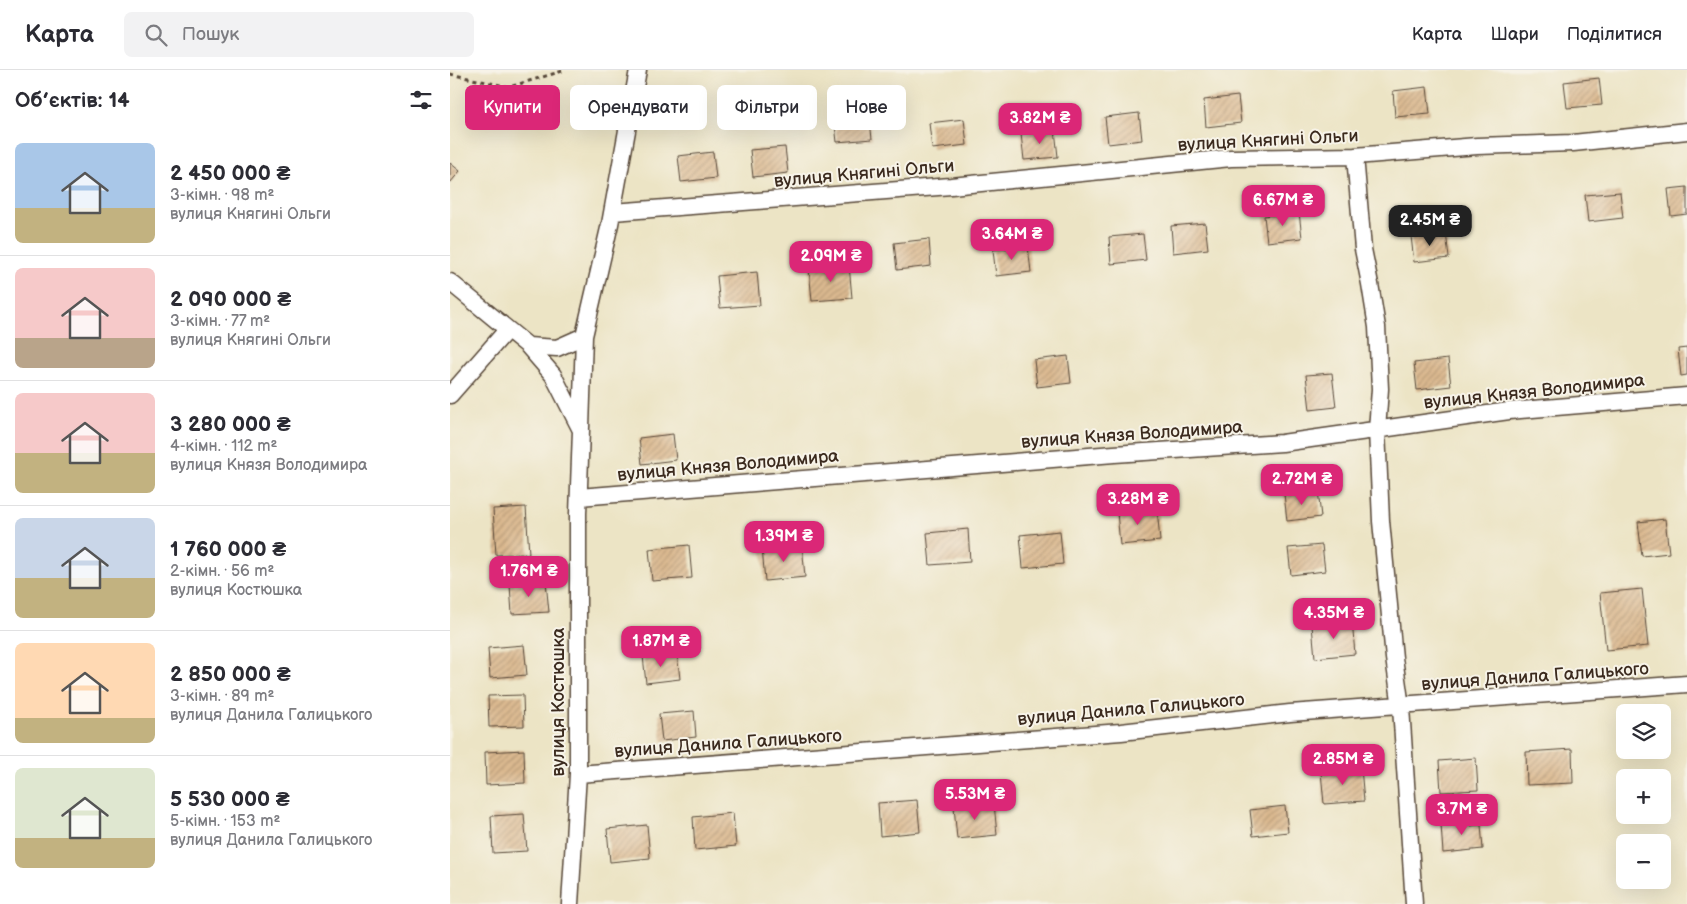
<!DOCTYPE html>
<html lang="uk">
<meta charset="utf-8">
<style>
body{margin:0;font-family:"Balsamiq Sans",sans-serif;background:#f2f2f3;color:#2b2b33;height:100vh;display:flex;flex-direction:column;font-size:19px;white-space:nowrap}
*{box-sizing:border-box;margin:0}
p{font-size:16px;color:#7c7c81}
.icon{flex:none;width:28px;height:28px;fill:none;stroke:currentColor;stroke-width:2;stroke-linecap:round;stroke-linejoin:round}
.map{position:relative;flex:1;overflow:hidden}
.side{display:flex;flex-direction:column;background:#fff;width:450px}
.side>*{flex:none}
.banner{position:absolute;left:15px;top:15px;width:475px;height:45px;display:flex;gap:10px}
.buttons{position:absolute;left:1166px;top:634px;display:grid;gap:10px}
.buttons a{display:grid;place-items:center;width:55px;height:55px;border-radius:8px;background:#fff;box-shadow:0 5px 20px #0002;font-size:25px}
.price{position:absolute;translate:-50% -42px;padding:0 11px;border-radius:10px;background:#db2777;color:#fff;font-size:16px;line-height:32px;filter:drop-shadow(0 1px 2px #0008)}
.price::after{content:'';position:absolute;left:50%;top:30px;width:15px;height:11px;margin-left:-8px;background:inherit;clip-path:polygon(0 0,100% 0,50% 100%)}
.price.selected{background:#222;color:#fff}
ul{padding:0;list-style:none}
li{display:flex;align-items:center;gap:15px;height:125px;padding:0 15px}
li+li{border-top:1px solid #e1e1e2}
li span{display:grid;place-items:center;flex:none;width:140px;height:100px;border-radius:8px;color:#555}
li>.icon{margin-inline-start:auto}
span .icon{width:60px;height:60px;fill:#fffc;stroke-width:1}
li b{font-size:21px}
h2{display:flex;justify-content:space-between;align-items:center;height:60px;padding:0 15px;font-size:21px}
.tag{padding:0 18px;border-radius:8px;background:#fff;box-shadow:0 5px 20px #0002;font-size:18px;line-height:45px}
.tag.selected{background:#db2777;color:#fff}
header{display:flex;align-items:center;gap:30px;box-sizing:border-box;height:70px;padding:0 25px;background:#fff;border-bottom:1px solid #e1e1e2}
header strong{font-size:24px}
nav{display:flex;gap:28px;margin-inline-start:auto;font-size:18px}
.search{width:350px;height:45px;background:#f2f2f3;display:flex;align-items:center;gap:12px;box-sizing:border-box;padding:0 18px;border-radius:8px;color:#7c7c81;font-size:19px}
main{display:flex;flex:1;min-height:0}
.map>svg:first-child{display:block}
.building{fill:url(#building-hatch)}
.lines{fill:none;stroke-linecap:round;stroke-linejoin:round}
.minor-casing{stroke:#564637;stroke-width:19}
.path{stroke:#564637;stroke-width:3;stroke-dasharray:4 4;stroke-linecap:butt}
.minor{stroke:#fff;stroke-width:16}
.labels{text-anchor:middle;stroke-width:4;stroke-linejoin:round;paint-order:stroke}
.street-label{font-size:18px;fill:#3b2a1e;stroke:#f7f3e8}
</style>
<header>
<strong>Карта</strong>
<div class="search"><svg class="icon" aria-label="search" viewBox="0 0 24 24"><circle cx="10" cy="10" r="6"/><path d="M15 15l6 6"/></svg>Пошук</div>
<nav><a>Карта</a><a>Шари</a><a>Поділитися</a></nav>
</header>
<main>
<section class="side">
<h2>Об’єктів: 14<svg class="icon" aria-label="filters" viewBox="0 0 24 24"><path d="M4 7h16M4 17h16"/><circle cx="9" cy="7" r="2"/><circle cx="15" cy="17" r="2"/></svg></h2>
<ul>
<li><span style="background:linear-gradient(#a9c7e8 65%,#c2b280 0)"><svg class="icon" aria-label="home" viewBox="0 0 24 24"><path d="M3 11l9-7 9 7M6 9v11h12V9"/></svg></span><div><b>2 450 000 ₴</b><p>3-кімн. · 98 m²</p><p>вулиця Княгині Ольги</p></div></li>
<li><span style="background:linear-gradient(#f6c9c9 70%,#b9a48a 0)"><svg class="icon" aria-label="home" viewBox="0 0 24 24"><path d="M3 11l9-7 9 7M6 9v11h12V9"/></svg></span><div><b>2 090 000 ₴</b><p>3-кімн. · 77 m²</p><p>вулиця Княгині Ольги</p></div></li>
<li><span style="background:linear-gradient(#f6c9c9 60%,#c2b280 0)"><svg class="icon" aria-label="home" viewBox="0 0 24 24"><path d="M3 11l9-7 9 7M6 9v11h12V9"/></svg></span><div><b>3 280 000 ₴</b><p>4-кімн. · 112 m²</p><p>вулиця Князя Володимира</p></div></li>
<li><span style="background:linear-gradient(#c9d6e8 60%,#c2b280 0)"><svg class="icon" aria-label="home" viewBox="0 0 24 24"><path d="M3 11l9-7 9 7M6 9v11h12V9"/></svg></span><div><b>1 760 000 ₴</b><p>2-кімн. · 56 m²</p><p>вулиця Костюшка</p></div></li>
<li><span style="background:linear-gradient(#ffd9b3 75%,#c2b280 0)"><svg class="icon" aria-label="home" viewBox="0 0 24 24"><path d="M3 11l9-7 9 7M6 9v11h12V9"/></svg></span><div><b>2 850 000 ₴</b><p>3-кімн. · 89 m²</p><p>вулиця Данила Галицького</p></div></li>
<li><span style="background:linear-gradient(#dfe7d0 70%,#c2b280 0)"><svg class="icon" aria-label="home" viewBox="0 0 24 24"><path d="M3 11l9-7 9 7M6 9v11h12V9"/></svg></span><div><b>5 530 000 ₴</b><p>5-кімн. · 153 m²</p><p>вулиця Данила Галицького</p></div></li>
</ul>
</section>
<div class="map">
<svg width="1237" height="834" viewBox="0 0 1237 834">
<defs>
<pattern id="building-hatch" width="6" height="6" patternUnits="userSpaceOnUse" patternTransform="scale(1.25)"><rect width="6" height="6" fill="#dbb990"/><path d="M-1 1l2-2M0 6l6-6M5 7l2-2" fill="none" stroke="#b39775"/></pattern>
</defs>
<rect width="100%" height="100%" fill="#f7f3e8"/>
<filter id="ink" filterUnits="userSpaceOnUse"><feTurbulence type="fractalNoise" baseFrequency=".02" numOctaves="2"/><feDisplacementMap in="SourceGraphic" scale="10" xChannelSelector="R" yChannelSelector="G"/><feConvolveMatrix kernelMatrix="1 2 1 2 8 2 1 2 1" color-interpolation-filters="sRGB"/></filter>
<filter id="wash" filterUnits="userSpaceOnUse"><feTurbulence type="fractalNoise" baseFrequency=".0096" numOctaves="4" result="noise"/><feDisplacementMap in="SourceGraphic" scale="20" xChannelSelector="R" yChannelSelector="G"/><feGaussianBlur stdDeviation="1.12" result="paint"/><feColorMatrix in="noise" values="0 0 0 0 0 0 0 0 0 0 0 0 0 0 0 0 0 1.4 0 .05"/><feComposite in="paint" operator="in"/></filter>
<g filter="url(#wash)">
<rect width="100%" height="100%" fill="#ece4c5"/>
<g id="blocks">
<path class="building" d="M1149,8L1152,35L1117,38L1114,12Z
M977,17L980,44L945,47L943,21Z
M788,26L791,53L756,57L754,30Z
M419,42L422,69L387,72L384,46Z
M689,43L692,70L658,74L655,47Z
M514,49L517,75L482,79L479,53Z
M605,60L608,87L574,90L571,64Z
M335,77L338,103L303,107L300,80Z
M263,82L266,108L231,112L228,86Z
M0,93L10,101L0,113Z
M1237,117V144L1221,146L1218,119Z
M1170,122L1173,148L1138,152L1135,125Z
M849,142L852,168L817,172L814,146Z
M755,153L758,179L723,183L721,156Z
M996,162L999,188L964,192L961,166Z
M693,164L696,190L661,194L659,167Z
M479,169L481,196L447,200L444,173Z
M578,176L581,202L546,206L543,180Z
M399,195L402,228L362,231L359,199Z
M307,202L310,235L270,238L267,206Z
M1237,278V305L1231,306L1228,279Z
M618,286L621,313L587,317L584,290Z
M998,289L1001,316L967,320L964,293Z
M882,303L886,337L860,340L856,305Z
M223,364L226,390L192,394L189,368Z
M868,420L871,447L837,451L834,424Z
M76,437L79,484L46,485L43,439Z
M707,438L710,471L670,475L667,442Z
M1215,449L1219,483L1192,486L1188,452Z
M518,459L520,492L480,495L477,463Z
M610,461L613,494L573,498L570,465Z
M352,474L355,507L315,511L312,478Z
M239,475L242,508L202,511L199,479Z
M872,475L875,501L841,505L838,478Z
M96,512L99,542L62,544L60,515Z
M1192,519L1198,576L1156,580L1150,523Z
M902,551L905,584L865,588L862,555Z
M74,575L77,605L40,608L38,578Z
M227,583L230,609L196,613L193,586Z
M73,625L74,656L39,657L38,626Z
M244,641L246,667L212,671L209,644Z
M1122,679L1123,713L1077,715L1076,682Z
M74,680L75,713L36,715L35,682Z
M1026,688L1028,720L991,722L989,691Z
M911,698L914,731L874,734L871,702Z
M467,730L470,762L430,766L428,733Z
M544,733L547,765L507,769L504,736Z
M835,736L838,762L803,766L800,740Z
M283,743L286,776L245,780L243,747Z
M74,744L77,781L43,783L41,746Z
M1020,744L1021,756L1031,755L1033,779L993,783L991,755L1005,754L1004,746Z
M197,755L200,788L160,792L157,759Z"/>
</g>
</g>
<g filter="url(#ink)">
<use href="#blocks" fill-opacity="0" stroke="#564637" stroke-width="1"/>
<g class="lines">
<defs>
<path id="minor" d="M905,86L913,179L920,214L927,257L930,319L927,360L931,451L944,588L951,637L964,834
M163,142L501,116L781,88L905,86L1027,76L1123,73L1237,61
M0,212L78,276L103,305L131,360L128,444V704L120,834
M78,276L107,278L134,266
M0,325L57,260
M131,358L134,266L160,154L188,0
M129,427L664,384L832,373L1059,341L1237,326
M128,704L671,662L840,643L1237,614"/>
</defs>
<use href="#minor" class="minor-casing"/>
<path class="path" d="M0,4L59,17L116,0"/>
<use href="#minor" class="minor"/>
</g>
</g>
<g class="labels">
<g class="street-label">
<text transform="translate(818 70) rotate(-3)" y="6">вулиця Княгині Ольги</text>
<text transform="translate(414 103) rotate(-5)" y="6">вулиця Княгині Ольги</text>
<text transform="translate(1084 321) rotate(-6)" y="6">вулиця Князя Володимира</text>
<text transform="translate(682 364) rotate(-4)" y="6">вулиця Князя Володимира</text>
<text transform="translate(278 395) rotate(-5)" y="6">вулиця Князя Володимира</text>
<text transform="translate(1085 606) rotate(-4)" y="6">вулиця Данила Галицького</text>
<text transform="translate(108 632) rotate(-90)" y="6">вулиця Костюшка</text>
<text transform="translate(681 639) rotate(-5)" y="6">вулиця Данила Галицького</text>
<text transform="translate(278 673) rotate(-4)" y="6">вулиця Данила Галицького</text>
</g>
</g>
</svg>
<div class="buttons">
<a><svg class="icon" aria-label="layers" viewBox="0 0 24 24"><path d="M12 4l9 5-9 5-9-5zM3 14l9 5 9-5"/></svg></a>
<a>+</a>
<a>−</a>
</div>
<b class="price" style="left:590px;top:75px">3.82M ₴</b>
<b class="price" style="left:833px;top:157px">6.67M ₴</b>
<b class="price selected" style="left:980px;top:177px">2.45M ₴</b>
<b class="price" style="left:562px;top:191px">3.64M ₴</b>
<b class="price" style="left:381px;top:213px">2.09M ₴</b>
<b class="price" style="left:852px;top:436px">2.72M ₴</b>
<b class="price" style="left:688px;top:456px">3.28M ₴</b>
<b class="price" style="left:334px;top:493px">1.39M ₴</b>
<b class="price" style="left:79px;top:528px">1.76M ₴</b>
<b class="price" style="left:884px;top:570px">4.35M ₴</b>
<b class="price" style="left:211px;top:598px">1.87M ₴</b>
<b class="price" style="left:893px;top:716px">2.85M ₴</b>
<b class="price" style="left:525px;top:751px">5.53M ₴</b>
<b class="price" style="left:1012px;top:766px">3.7M ₴</b>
<div class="banner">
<a class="tag selected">Купити</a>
<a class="tag">Орендувати</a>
<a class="tag">Фільтри</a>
<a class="tag">Нове</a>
</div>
</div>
</main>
